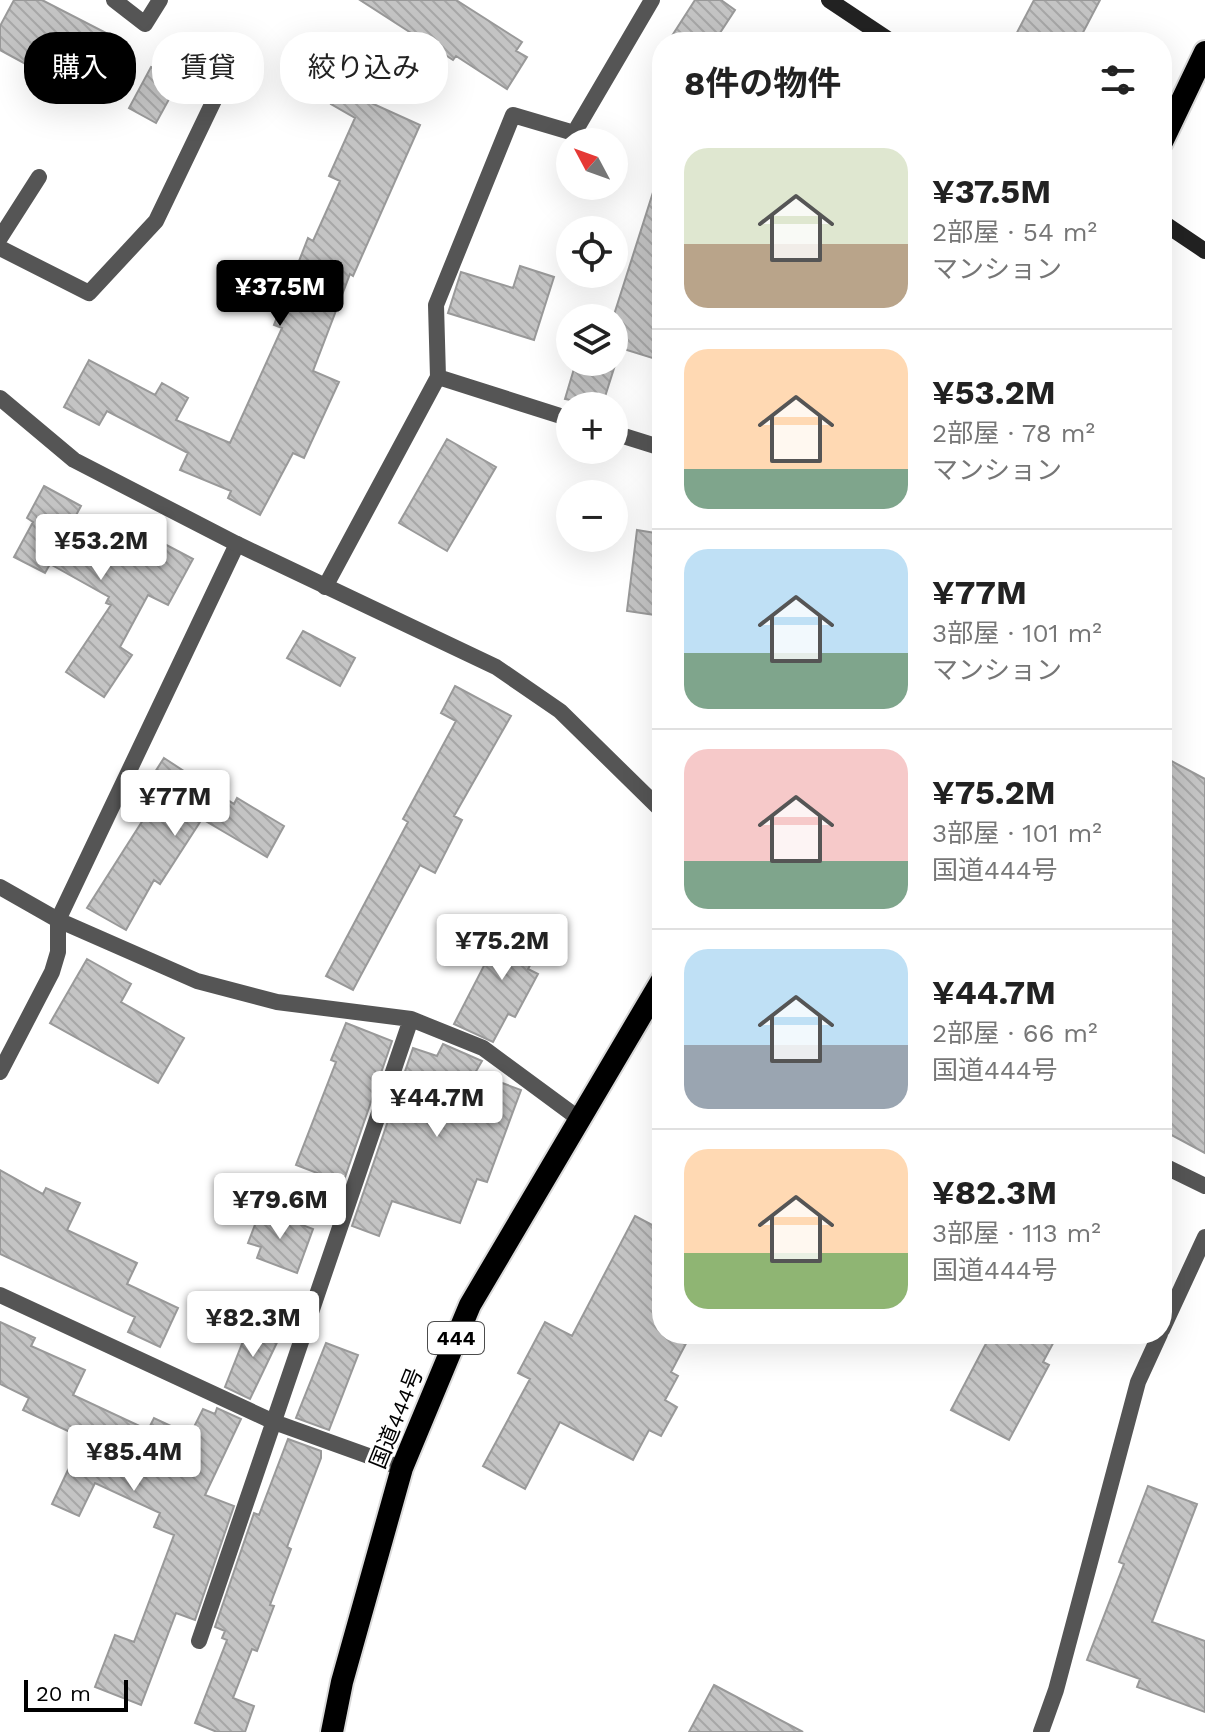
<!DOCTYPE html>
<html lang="ja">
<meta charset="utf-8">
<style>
body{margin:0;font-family:"Work Sans","Noto Sans JP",sans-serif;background:#f6f6f6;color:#222;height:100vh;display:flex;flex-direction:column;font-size:30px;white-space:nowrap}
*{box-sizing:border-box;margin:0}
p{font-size:26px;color:#767676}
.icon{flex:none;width:44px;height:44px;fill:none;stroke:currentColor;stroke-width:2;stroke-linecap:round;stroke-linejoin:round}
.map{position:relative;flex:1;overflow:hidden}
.panel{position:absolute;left:652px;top:32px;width:520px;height:1312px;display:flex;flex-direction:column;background:#fff;border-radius:32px;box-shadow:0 8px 32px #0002}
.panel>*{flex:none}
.guide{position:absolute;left:24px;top:32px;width:508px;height:72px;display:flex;gap:16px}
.needle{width:52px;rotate:311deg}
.fabs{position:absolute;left:556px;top:128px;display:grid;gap:16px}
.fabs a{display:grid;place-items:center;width:72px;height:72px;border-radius:50%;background:#fff;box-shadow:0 8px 32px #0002;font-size:40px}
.scale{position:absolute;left:24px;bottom:20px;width:104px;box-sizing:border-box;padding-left:8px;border:4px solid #000;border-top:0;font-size:22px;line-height:28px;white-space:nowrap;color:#000;-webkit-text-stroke:6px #fff;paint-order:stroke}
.price{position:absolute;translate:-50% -68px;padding:0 18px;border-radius:8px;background:#fff;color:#222;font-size:26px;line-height:52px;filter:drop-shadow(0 2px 4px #0008)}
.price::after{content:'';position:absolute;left:50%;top:48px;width:24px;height:18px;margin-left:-12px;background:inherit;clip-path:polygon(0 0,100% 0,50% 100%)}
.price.active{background:#000;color:#fff}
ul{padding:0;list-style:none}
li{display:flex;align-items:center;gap:24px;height:200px;padding:0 32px}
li+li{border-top:2px solid #e0e0e0}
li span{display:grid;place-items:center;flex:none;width:224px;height:160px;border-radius:24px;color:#555}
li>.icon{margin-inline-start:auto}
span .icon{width:96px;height:96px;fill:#fffc;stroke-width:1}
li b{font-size:34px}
h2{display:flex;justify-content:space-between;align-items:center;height:96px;padding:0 32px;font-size:34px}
.chip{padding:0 28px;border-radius:32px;background:#fff;box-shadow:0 8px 32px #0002;font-size:28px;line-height:72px}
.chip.active{background:#000;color:#fff}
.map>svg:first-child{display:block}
.building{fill:url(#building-back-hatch);stroke:#999;stroke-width:2}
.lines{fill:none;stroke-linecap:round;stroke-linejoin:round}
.trunk-casing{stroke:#dbdbdb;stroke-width:26}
.minor{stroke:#555;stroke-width:16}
.tertiary{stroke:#555;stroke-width:16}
.secondary{stroke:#222;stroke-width:16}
.trunk{stroke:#000;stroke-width:22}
.labels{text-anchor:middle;stroke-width:6;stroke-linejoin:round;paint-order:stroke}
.shield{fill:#fff;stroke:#4c4c4c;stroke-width:2}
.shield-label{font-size:20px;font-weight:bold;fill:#000}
.street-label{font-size:22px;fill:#000;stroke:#fff}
</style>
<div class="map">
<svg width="1205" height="1732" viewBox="0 0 1205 1732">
<defs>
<pattern id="building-back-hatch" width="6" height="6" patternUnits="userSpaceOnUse" patternTransform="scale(2)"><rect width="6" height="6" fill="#c4c4c4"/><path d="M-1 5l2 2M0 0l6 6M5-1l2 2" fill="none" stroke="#a7a7a7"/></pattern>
</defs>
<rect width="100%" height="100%" fill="#fff"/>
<path class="building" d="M14,0H42L108,34L77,92L0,50V26Z
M360,0H456L522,42L516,51L527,57L507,89L456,56L453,60Z
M695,0H721L735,10L714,42H668Z
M1034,0H1100L1078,42H1012Z
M151,67L179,81L156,123L129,108Z
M346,76L375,91L369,102L420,125L353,276L350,274L313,371L339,382L304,458L293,453L260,515L228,498L231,491L180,470L188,453L107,411L99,425L64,407L89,360L155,395L162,383L188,398L176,420L230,443L282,328L274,325L308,238L313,241L340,181L329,176L355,118L331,104Z
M656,183L662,184V361L614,346L613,318Z
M520,266L554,277L534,340L448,313L461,272L513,288Z
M576,362H616L602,406L565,399Z
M447,439L496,467L447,551L399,523Z
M44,486L81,506L67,532L127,564L144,533L193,559L168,605L148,595L120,647L132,655L104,697L66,672L111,605L106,603L109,597L50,564L45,573L14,557L33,522L27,518Z
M637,530L662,534V616L627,611Z
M303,631L355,658L340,686L287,658Z
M455,686L511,716L454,816L462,820L435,873L420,865L353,990L326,976L408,822L403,819L456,721L441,713Z
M1162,756L1205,779V1153L1162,1130Z
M164,758L234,804L237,798L284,826L267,857L202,819L160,884L154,880L126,930L87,908L157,798L144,789Z
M508,919L545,938L528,969L538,974L515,1017L508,1014L493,1042L454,1024Z
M87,959L131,984L121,1002L184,1038L158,1083L50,1023Z
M346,1023L392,1041L343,1183L296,1165L336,1062L331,1060Z
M443,1044L482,1061L475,1073L521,1090L487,1182L477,1179L460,1223L392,1201L379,1236L352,1226L413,1048L437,1056Z
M0,1170L43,1194L46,1188L80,1203L67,1230L137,1263L127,1284L178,1308L160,1347L128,1332L135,1317L0,1254Z
M261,1209L313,1229L297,1273L257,1258L261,1247L248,1243Z
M635,1216L662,1230V1334H691L671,1372L678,1376L665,1400L677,1407L661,1436L649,1430L633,1460L560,1422L525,1489L483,1466L530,1379L518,1373L545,1322L572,1336Z
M251,1321L282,1332L250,1399L225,1387Z
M0,1322L35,1338L31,1346L85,1370L73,1395L148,1430L154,1418L190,1435L203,1409L215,1414L217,1408L241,1419L205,1495L234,1506L195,1620L176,1613L141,1705L95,1687L115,1635L134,1642L174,1535L154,1527L160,1513L95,1483L79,1516L52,1504L83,1438L23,1410L29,1398L0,1384Z
M991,1334H1058L1043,1362L1049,1365L1009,1440L951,1410Z
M326,1343L358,1355L329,1430L296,1418Z
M288,1439L321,1451V1458L287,1547L291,1549L270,1605L274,1606L257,1651L252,1649L233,1698L254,1706L245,1732H217L195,1723L227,1640L222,1638L225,1631L215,1627L254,1513L259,1515Z
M1148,1486L1197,1504L1152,1622L1205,1641V1712L1137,1687L1140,1679L1087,1660L1124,1564L1119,1562Z
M714,1685L803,1732H689Z"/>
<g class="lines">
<defs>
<path id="trunk" d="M1162,142L1205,52
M332,1732L342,1682L402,1468L470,1305L662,980"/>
</defs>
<use href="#trunk" class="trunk-casing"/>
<path class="minor" d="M114,0L145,24L160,0
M0,238L39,177
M0,248L89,293L156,221L230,67
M438,377L570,419
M614,433L662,448
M325,587L438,377L436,305L513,115L574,133L652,0
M0,887L58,920L197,981L277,1002L411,1019L483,1048L578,1118
M0,1072L52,972L58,952V920L237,544
M1162,1165L1205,1186
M0,1295L274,1422L402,1468
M1162,1330L1205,1237
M199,1641L411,1019
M1041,1732L1056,1690L1138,1382L1160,1334"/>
<path class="tertiary" d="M0,398L74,460L237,544L496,667L560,711L662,811"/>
<path class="secondary" d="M829,0L892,42
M1162,222L1205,251"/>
<use href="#trunk" class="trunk"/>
</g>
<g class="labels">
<rect class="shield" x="428" y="1322" width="56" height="32" rx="6"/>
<g class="shield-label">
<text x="456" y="1345">444</text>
</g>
<g class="street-label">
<text transform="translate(396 1418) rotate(-68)" y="8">国道444号</text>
</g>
</g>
</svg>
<div class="fabs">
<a><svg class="needle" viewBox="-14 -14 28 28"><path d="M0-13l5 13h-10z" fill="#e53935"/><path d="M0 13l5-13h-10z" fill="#767676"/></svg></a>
<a><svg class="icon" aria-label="locate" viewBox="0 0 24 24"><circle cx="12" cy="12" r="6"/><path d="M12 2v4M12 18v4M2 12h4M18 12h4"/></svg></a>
<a><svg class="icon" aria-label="layers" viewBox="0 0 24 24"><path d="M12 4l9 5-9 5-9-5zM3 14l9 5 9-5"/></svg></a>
<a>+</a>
<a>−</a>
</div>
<div class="scale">20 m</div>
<b class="price active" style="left:280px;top:328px">¥37.5M</b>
<b class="price" style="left:101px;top:582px">¥53.2M</b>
<b class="price" style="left:175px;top:838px">¥77M</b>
<b class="price" style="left:502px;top:982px">¥75.2M</b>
<b class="price" style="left:437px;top:1139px">¥44.7M</b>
<b class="price" style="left:280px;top:1241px">¥79.6M</b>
<b class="price" style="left:253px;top:1359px">¥82.3M</b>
<b class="price" style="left:134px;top:1493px">¥85.4M</b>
<div class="guide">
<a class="chip active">購入</a>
<a class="chip">賃貸</a>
<a class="chip">絞り込み</a>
</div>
<section class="panel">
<h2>8件の物件<svg class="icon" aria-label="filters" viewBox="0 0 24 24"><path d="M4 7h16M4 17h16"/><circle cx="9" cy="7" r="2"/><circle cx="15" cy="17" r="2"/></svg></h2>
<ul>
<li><span style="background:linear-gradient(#dfe7d0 60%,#b9a48a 0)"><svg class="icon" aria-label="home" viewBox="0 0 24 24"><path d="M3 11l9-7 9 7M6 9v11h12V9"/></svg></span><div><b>¥37.5M</b><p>2部屋 · 54 m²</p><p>マンション</p></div></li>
<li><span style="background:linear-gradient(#ffd9b3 75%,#7fa58c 0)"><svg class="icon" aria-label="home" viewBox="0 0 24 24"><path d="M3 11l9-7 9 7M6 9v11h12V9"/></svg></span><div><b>¥53.2M</b><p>2部屋 · 78 m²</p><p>マンション</p></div></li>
<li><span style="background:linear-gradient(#bfe0f5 65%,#7fa58c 0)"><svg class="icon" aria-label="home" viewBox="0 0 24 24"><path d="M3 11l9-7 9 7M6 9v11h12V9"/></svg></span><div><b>¥77M</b><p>3部屋 · 101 m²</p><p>マンション</p></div></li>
<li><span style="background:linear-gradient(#f6c9c9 70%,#7fa58c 0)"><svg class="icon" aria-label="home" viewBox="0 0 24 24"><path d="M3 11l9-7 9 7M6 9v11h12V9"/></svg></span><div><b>¥75.2M</b><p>3部屋 · 101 m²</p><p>国道444号</p></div></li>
<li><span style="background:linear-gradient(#bfe0f5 60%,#9aa5b1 0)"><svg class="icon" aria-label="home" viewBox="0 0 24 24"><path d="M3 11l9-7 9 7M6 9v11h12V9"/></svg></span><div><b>¥44.7M</b><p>2部屋 · 66 m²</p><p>国道444号</p></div></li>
<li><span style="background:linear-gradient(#ffd9b3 65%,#8fb573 0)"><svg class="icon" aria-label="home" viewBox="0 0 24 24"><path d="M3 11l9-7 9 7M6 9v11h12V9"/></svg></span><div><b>¥82.3M</b><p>3部屋 · 113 m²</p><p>国道444号</p></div></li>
</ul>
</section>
</div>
